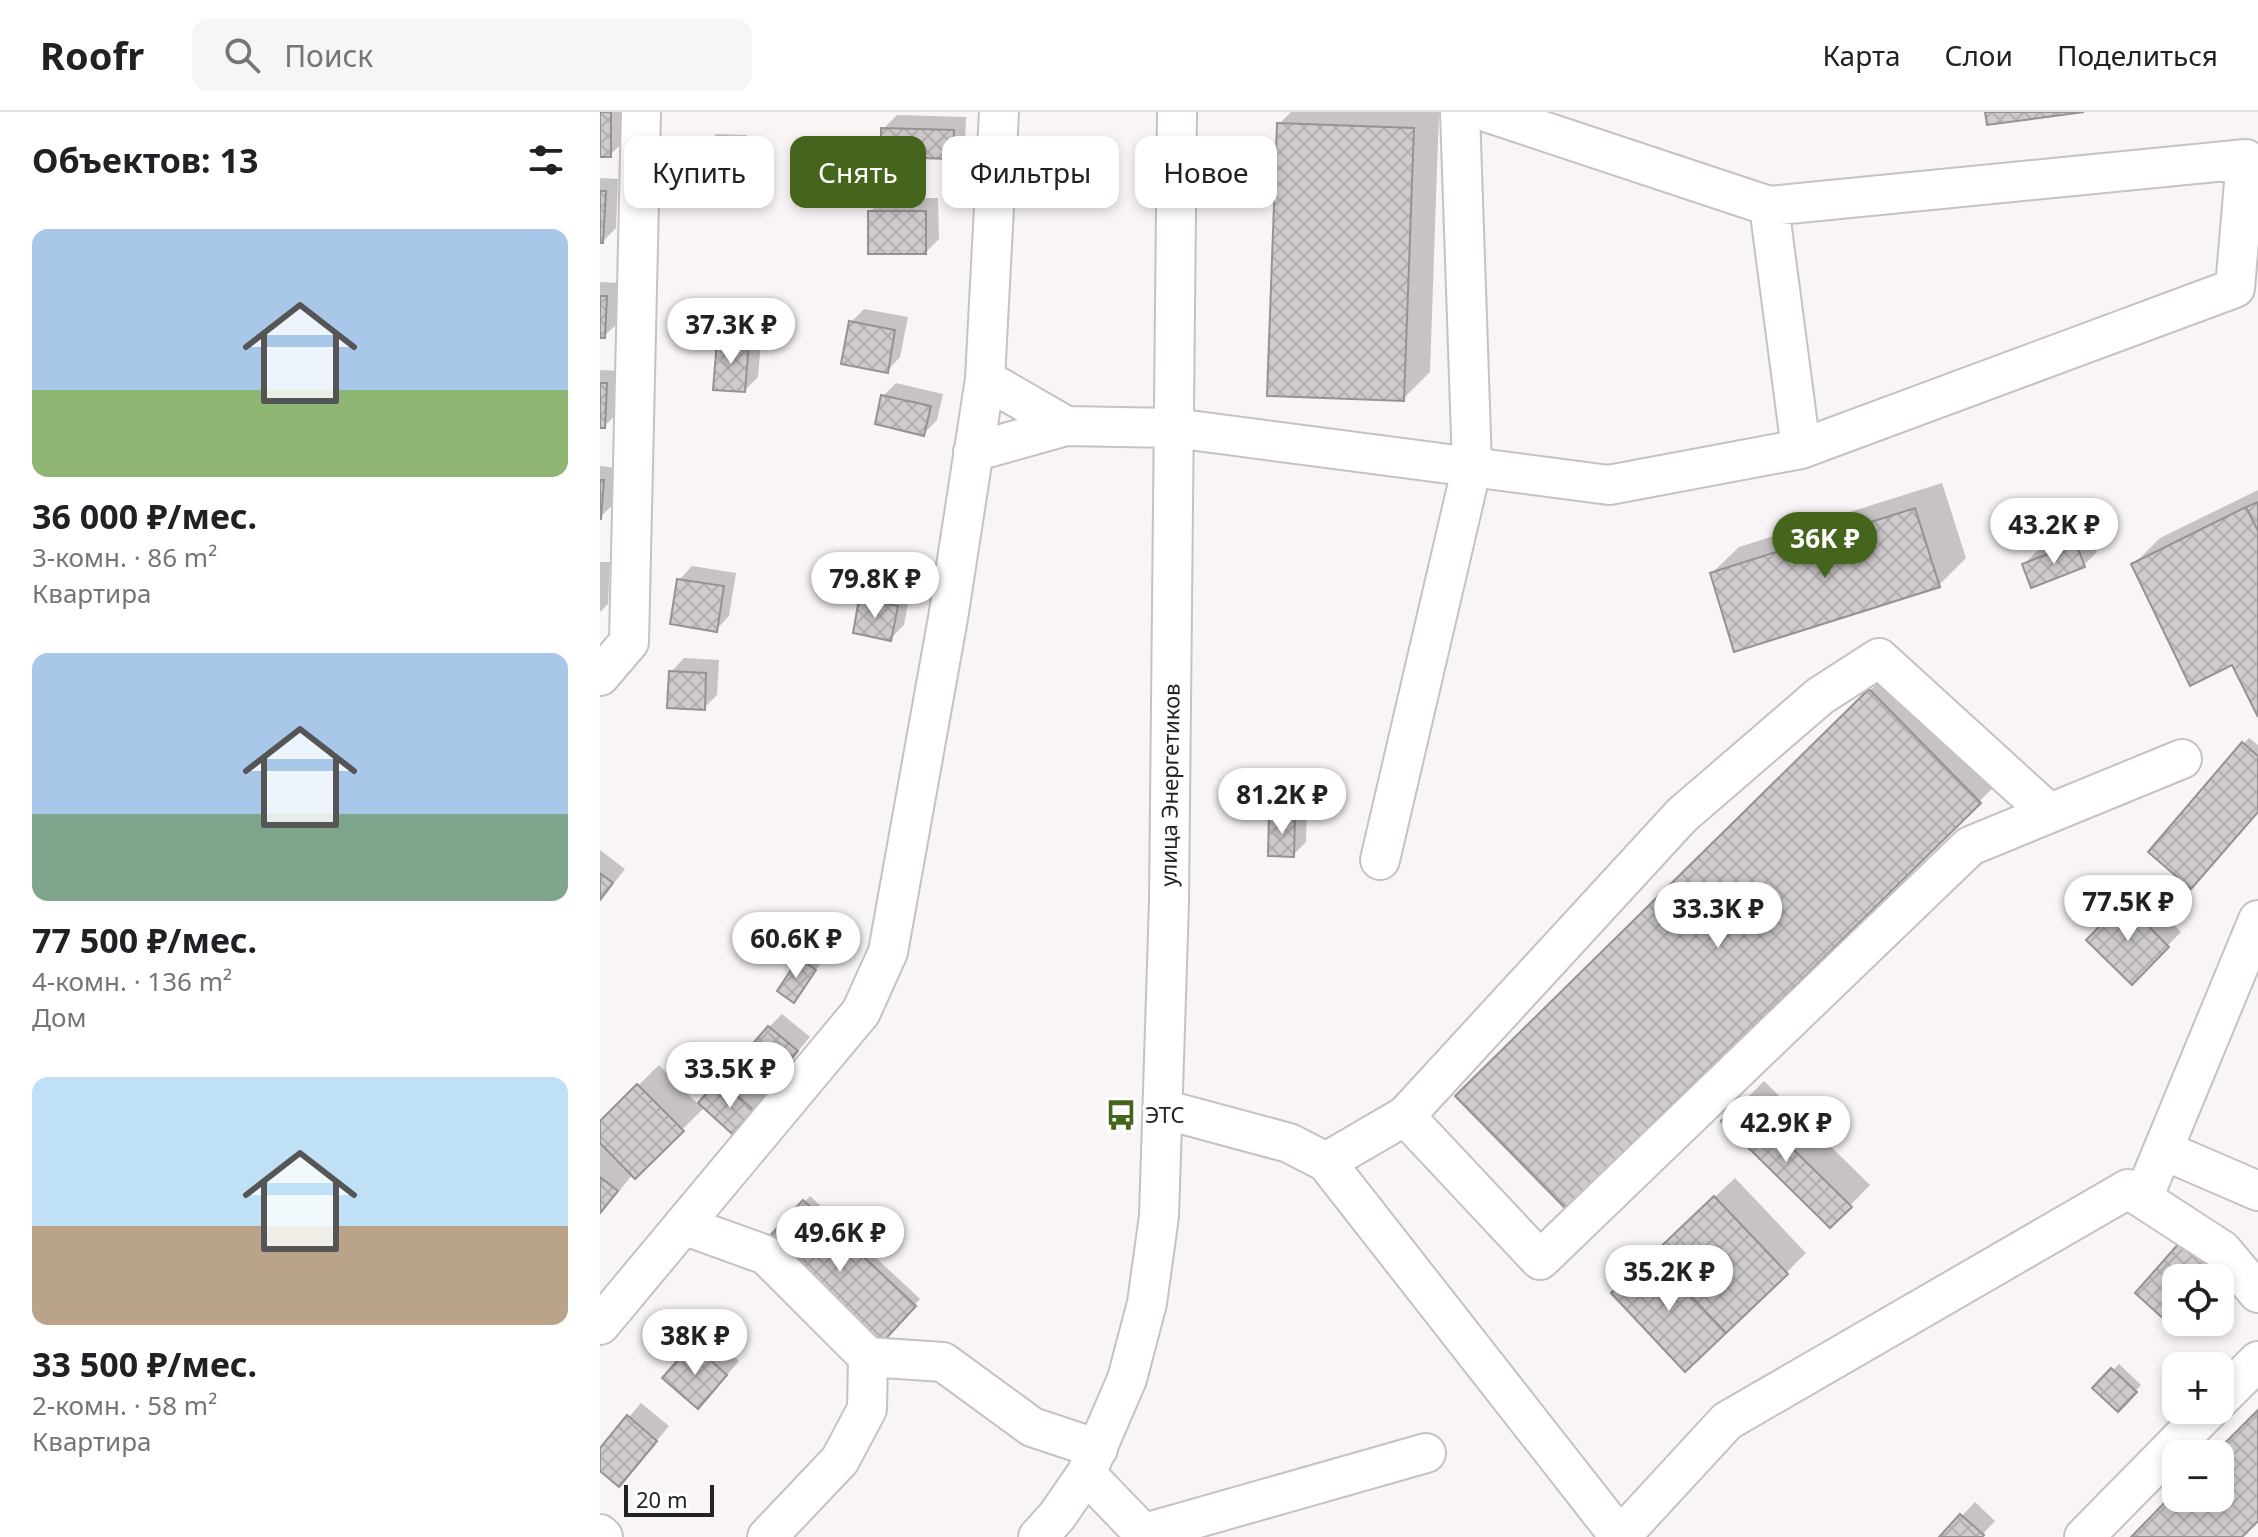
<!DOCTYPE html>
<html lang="ru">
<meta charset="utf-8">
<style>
body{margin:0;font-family:"Noto Sans",sans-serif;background:#f6f6f6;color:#202124;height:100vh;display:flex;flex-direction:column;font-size:30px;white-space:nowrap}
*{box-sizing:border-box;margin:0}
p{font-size:26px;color:#757577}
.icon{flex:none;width:44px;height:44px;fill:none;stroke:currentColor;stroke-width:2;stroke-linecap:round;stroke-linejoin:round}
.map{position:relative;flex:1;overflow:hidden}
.side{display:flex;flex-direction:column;background:#fff;width:600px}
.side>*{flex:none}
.guide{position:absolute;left:24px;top:24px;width:760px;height:72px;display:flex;gap:16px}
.controls{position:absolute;left:1562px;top:1152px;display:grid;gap:16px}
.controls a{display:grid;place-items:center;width:72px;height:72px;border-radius:16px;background:#fff;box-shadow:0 4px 12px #0003;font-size:40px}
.scale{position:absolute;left:24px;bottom:20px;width:90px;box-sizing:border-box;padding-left:8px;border:4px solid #242223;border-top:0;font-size:22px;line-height:28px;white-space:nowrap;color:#242223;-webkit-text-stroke:6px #fff;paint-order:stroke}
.price{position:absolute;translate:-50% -68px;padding:0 18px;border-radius:28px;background:#fff;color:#222;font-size:26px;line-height:52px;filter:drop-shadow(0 2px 4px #0008)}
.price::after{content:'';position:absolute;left:50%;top:48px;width:24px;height:18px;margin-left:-12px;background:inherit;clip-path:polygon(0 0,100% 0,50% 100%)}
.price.on{background:#44651b;color:#fff}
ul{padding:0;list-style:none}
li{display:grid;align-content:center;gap:16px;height:424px;padding:0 32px}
li span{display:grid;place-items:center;height:248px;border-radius:16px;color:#555}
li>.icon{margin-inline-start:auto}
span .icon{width:144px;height:144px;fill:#fffc;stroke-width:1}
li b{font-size:34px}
h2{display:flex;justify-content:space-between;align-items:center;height:96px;padding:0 32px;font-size:34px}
.pill{padding:0 28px;border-radius:16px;background:#fff;box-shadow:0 4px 12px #0003;font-size:28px;line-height:72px}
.pill.on{background:#44651b;color:#fff}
header{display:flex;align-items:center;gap:48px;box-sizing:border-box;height:112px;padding:0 40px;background:#fff;border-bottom:2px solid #e0e0e0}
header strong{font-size:38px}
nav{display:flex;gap:44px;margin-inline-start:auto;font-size:28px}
.search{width:560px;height:72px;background:#f6f6f6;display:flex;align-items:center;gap:20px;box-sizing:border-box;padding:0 28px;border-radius:16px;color:#757577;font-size:30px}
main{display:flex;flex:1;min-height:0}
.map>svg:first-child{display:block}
.shadow{fill:#0003}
.building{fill:url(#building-cross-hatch);stroke:#969193;stroke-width:2}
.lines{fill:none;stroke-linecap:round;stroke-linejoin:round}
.minor-casing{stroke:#c6c1c2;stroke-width:42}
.minor{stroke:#fff;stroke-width:38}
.labels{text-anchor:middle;stroke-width:7;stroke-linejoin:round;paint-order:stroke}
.street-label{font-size:22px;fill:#242223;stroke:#fff}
.poi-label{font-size:22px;fill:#242223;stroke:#fff;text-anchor:start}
</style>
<header>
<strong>Roofr</strong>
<div class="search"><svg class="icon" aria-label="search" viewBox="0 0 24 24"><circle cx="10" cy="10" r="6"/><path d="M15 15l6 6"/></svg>Поиск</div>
<nav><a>Карта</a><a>Слои</a><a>Поделиться</a></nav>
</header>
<main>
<section class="side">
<h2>Объектов: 13<svg class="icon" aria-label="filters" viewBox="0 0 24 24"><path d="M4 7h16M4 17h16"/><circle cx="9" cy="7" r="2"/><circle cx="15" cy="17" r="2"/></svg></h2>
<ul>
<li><span style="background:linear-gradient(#a9c7e8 65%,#8fb573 0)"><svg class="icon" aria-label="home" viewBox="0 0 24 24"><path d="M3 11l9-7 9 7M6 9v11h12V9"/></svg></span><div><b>36 000 ₽/мес.</b><p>3-комн. · 86 m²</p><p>Квартира</p></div></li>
<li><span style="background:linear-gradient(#a9c7e8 65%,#7fa58c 0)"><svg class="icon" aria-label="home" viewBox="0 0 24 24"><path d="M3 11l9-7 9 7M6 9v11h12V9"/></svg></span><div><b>77 500 ₽/мес.</b><p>4-комн. · 136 m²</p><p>Дом</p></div></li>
<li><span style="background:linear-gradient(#bfe0f5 60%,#b9a48a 0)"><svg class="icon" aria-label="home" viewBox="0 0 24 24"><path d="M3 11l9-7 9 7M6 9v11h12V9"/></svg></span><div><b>33 500 ₽/мес.</b><p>2-комн. · 58 m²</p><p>Квартира</p></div></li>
</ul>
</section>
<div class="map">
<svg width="1658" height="1425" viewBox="0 0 1658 1425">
<defs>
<pattern id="building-cross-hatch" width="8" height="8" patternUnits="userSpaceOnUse" patternTransform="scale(2)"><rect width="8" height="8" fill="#cfcacb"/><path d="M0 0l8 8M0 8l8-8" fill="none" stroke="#b2adae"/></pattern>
</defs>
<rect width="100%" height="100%" fill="#f9f4f5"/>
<path class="shadow" d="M0,0H23V30L10,43H0Z
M691,0H839L830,260L803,287L679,12Z
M297,3L366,5L365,32L352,45L283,17Z
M116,22L147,23L146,79L133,92L103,36Z
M0,66L18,67L16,116L3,129H0Z
M283,86H338L339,127L326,140L270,100Z
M0,170L20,171L18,211L4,224H0Z
M264,197L308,205L300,245L287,259L251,210Z
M132,216L162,219L158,265L145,278L119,229Z
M0,258L20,259L18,301L4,314H0Z
M296,271L343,282L337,308L324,321L283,284Z
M0,354L16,356L14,392L0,405Z
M1342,371L1366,446L1339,473L1112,461L1139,435Z
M1658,378V600L1633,550L1533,453L1560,426Z
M1489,419L1497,440L1484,453L1424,452L1437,439Z
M0,450H10L8,492L0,500Z
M92,454L136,461L129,504L116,518L79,468Z
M274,474L310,481L304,513L291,526L261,488Z
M84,546L119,548L117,583L104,596L71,560Z
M1297,552L1406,663L967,1095L858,984Z
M1649,626L1658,633V698L1643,632Z
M684,691H707L706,730L693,743L671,704Z
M0,738L25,757L0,789Z
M1538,778L1581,820L1532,870L1489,828Z
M207,841L221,851L194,888L201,847Z
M182,902L210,925L187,952L169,915Z
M59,953L99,993L134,956L173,991L153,1013L105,995L35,1064L33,1062L0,1103V1011Z
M1164,969L1270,1073L1230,1114L1124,1009Z
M1135,1066L1206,1141L1186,1161H1034Z
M210,1084L320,1187L278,1232L168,1129Z
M106,1220L139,1249L111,1281L93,1233Z
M1519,1252L1541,1273L1518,1298L1495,1276Z
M41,1291L69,1314L32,1359L0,1357V1339Z
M1375,1390L1395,1409L1380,1425H1342Z"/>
<path class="building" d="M0,0H11V45H0Z
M1385,0H1484L1387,13Z
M677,11L814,16L804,289L667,284Z
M281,16L354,18L353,47L281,45Z
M101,35H134V94H100Z
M0,79H6L3,131H0Z
M268,99H326V142H268Z
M0,184H7L5,226H0Z
M249,209L295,218L288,261L241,252Z
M117,229L149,231L145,280L113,278Z
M0,271H7L5,316H0Z
M281,283L331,294L324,324L275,312Z
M0,368H4L1,407H0Z
M1658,390V419L1646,395Z
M1646,395L1658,419V605L1632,553L1590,574L1531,452Z
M1315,396L1340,475L1134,540L1110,461Z
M1476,431L1485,455L1431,476L1422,452Z
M77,467L124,474L117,520L70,512Z
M259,487L298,494L291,529L253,521Z
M69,559L106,561L105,598L67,596Z
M1269,577L1381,691L967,1098L855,984Z
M1642,630L1658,644V700L1591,777L1548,740Z
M669,703L695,704L694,745L668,744Z
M0,761L13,771L0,788Z
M1524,790L1569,835L1532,873L1486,828Z
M199,846L216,858L194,891L177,879Z
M168,914L198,939L174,968L143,943Z
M119,967L161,1005L140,1029L98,991Z
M37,972L84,1019L35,1067L0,1031V1009Z
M1143,988L1252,1095L1230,1116L1121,1009Z
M0,1065L18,1079L0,1101Z
M1114,1084L1188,1162L1126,1221L1052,1143Z
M203,1088L316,1194L278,1235L165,1129Z
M1588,1121L1619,1148L1603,1166H1576V1197L1566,1209L1535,1181Z
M1052,1143L1126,1221L1085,1260L1011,1181Z
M92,1232L127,1263L98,1297L62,1266Z
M1511,1256L1537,1280L1518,1300L1492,1276Z
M1658,1298V1409L1642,1425H1531L1576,1379V1386H1620V1342H1614Z
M27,1303L57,1329L19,1375L0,1359V1336Z
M1360,1402L1384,1423L1382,1425H1339Z"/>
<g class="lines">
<defs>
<path id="minor" d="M1169,94L1646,47L1635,176L1201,337
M385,267L466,314L574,316L1009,373L1201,337L1169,94L886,0
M373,340L466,314
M0,564L29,530L41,0
M780,748L872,354L860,0
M563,997L689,1031L726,1050L1020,1425
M805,1004L940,1148L1370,734L1582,647
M1563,1038L1658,1079
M726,1050L805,1004L1082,703L1220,584L1279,546L1449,701
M1543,1086L1658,808
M83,1113L166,1143L268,1245L343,1250L432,1315L498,1337
M0,1213L261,900L288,840L348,506L385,267L399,0
M1620,1287L1658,1249
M486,1362L547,1425
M545,1421L826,1341
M0,1422L3,1425
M167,1425L240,1348L267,1297L268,1245
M438,1425L457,1404L486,1362L527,1267L547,1191L559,1104L569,790L577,0
M1020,1425L1127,1309L1528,1077L1622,1138L1658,1181
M1484,1425L1609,1298"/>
</defs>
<use href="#minor" class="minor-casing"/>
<use href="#minor" class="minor"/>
</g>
<defs>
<symbol id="bus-bare" viewBox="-9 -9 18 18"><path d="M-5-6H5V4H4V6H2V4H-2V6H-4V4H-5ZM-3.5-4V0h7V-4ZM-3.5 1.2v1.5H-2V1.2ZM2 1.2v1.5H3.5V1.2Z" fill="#44651b" stroke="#fff" stroke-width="2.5" paint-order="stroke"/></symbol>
</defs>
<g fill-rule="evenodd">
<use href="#bus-bare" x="499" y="981" width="44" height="44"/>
</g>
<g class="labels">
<g class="street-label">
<text transform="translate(570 673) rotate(-89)" y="8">улица Энергетиков</text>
</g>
<g class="poi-label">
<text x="545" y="1011">ЭТС</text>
</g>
</g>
</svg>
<div class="controls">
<a><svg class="icon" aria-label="locate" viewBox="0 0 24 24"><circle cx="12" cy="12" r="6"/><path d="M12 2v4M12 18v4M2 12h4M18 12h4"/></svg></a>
<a>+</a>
<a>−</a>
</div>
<div class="scale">20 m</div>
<b class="price" style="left:131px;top:254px">37.3K ₽</b>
<b class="price" style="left:1454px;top:454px">43.2K ₽</b>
<b class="price on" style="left:1225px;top:468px">36K ₽</b>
<b class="price" style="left:275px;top:508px">79.8K ₽</b>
<b class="price" style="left:682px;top:724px">81.2K ₽</b>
<b class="price" style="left:1528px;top:831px">77.5K ₽</b>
<b class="price" style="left:1118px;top:838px">33.3K ₽</b>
<b class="price" style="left:196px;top:868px">60.6K ₽</b>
<b class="price" style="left:130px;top:998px">33.5K ₽</b>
<b class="price" style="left:1186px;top:1052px">42.9K ₽</b>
<b class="price" style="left:240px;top:1162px">49.6K ₽</b>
<b class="price" style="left:1069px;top:1201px">35.2K ₽</b>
<b class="price" style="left:95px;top:1265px">38K ₽</b>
<div class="guide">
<a class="pill">Купить</a>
<a class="pill on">Снять</a>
<a class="pill">Фильтры</a>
<a class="pill">Новое</a>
</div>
</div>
</main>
